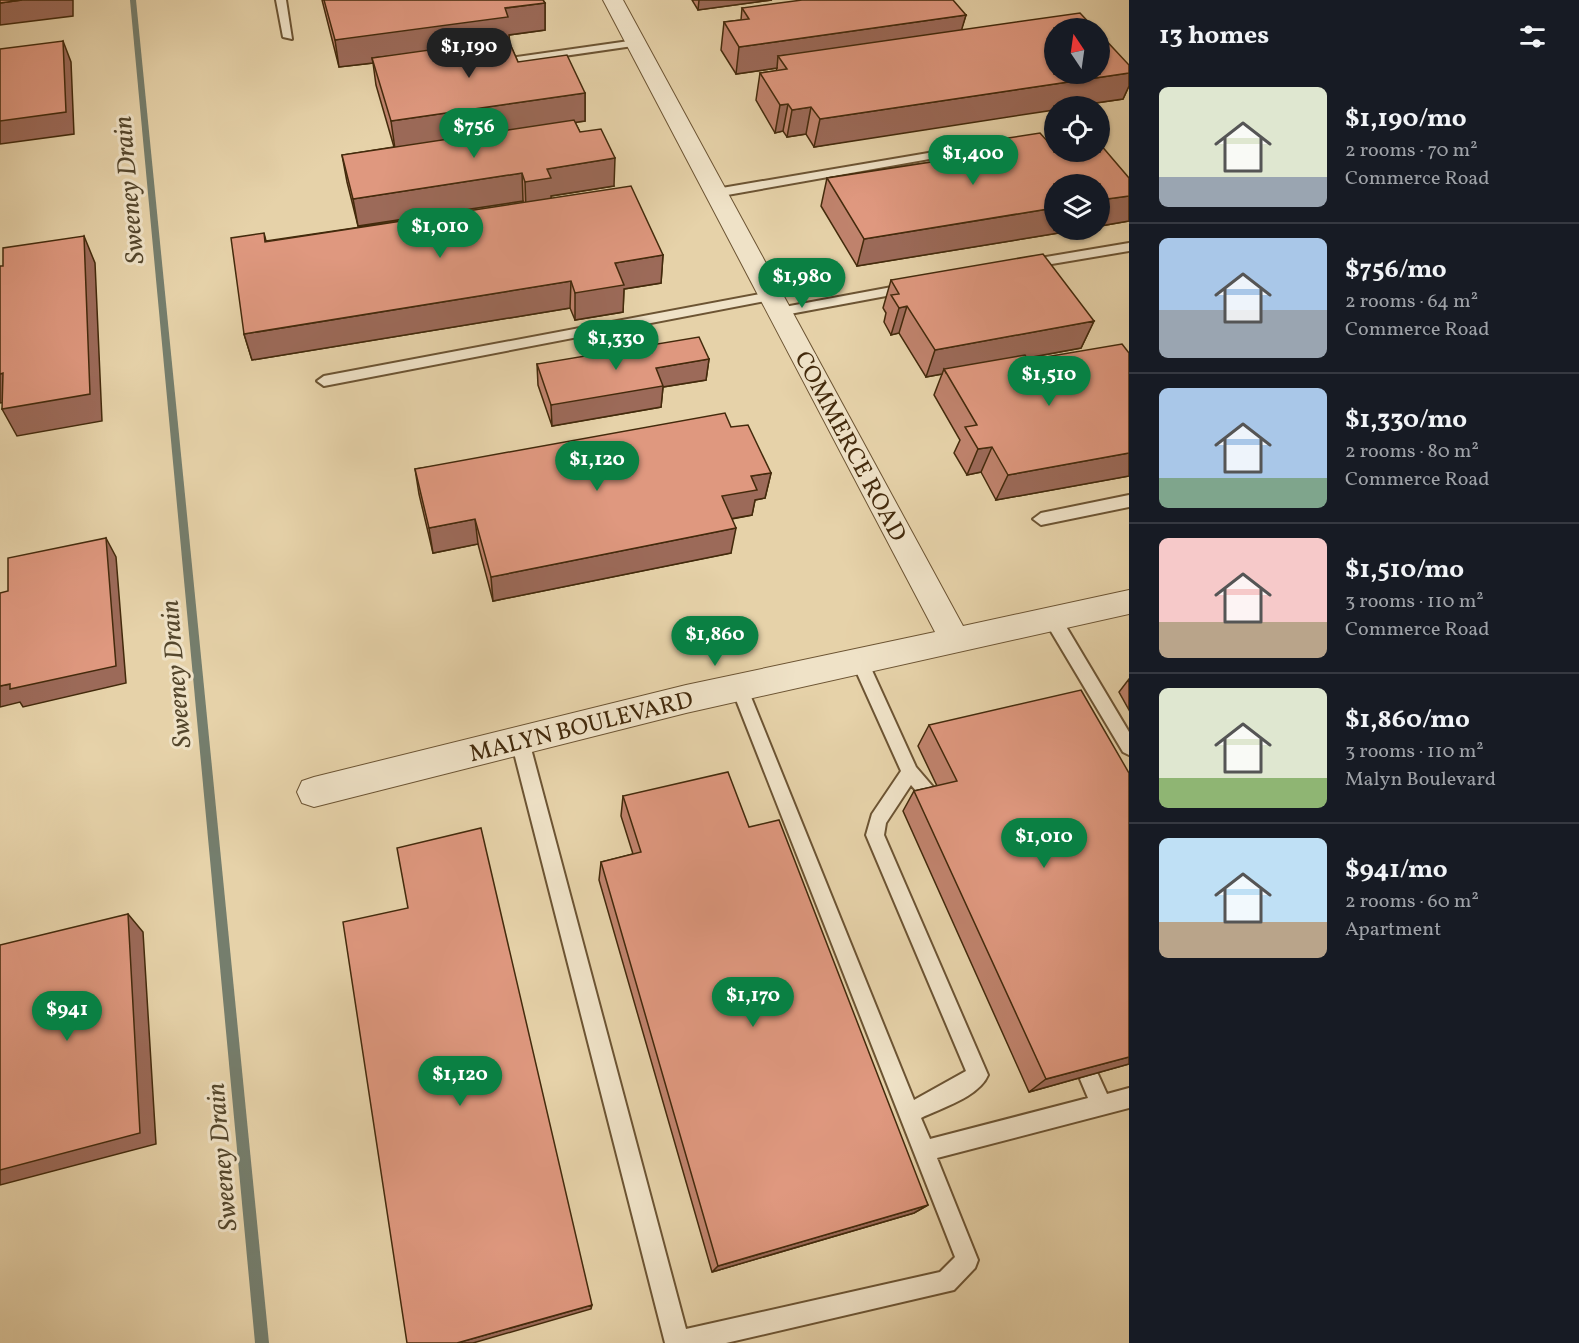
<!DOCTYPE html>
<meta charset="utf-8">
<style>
body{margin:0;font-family:Vollkorn,serif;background:#20242c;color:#f1f3f6;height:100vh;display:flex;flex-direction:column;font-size:22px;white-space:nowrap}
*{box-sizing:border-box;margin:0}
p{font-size:20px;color:#9ea1a6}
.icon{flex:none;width:33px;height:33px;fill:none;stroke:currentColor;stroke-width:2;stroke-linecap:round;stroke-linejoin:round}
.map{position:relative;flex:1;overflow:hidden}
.side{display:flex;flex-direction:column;background:#171b24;width:450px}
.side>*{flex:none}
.needle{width:39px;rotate:347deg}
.buttons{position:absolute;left:1044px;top:18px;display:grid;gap:12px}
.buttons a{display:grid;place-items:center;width:66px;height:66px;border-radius:50%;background:#171b24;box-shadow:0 2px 4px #0004;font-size:30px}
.price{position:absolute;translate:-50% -51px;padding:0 14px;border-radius:21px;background:#0b8043;color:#fff;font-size:20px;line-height:39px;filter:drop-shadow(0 2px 3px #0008)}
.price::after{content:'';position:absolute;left:50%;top:36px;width:18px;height:14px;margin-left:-9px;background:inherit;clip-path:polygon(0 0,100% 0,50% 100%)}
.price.selected{background:#222;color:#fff}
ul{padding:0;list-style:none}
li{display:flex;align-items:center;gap:18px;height:150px;padding:0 30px}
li+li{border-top:2px solid #363941}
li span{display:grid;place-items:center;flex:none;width:168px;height:120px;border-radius:9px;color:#555}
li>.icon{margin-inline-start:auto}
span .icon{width:72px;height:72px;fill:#fffc;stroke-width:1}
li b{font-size:26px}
h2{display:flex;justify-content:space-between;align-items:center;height:72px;padding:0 30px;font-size:26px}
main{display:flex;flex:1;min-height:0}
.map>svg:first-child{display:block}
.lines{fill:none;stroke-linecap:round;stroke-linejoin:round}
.stream{fill:#757e6d;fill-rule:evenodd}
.service-casing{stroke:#6c5433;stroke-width:4}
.minor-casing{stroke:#6c5433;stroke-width:2}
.service{fill:#efe2c7;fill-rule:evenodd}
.minor{fill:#efe2c7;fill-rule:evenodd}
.wall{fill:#c0836d;stroke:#432a0c;stroke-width:1.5}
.shaded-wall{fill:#9c6a59;stroke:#432a0c;stroke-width:1.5}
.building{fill:#df987f;stroke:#432a0c;stroke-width:1.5}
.labels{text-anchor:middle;stroke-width:6;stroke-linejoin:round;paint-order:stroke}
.street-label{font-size:24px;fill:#432a0c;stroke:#efe2c7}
.water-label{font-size:26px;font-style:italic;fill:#54462c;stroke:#efe2c7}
</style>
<main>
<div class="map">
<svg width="1129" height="1343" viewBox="0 0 1129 1343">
<rect width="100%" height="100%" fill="#e6d2a9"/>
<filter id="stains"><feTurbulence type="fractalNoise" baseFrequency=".00333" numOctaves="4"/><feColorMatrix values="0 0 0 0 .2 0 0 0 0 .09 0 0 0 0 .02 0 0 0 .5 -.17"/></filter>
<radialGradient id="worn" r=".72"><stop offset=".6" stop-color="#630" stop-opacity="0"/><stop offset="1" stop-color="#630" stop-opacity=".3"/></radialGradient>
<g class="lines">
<path class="stream" d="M130,0H136L269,1343H255Z"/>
<defs>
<path id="service" d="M276,0H286L292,39L283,37Z
M636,40L640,41V45L495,66L490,63L495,60Z
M993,142L999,145L997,147L716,197L710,193L716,189Z
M1129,243V251L1028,268L1022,264L1028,260Z
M908,284L913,285V291L779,316L772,312L779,308Z
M771,292L776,293V299L324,386L317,381L324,376Z
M1129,495V507L1041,525L1033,519L1041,513Z
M1052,611L1058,613L1129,732V755L1123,752L1046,623L1044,618L1046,613Z
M859,653L865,655L916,767L946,802L943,808L937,810L931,808L911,785L886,823L884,835L988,1075C979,1097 941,1108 921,1118L930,1139L1088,1098L1080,1079L1083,1072L1090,1069L1097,1072L1107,1094L1129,1088V1108L937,1158L978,1260L975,1268L954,1290L726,1343H665L511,741L514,736L520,734L526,736L529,741L686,1329L940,1272L955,1257L731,687L733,682H745L747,687L914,1100L966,1071L866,835L872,814L901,771L851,660L853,655Z"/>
<path id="minor" d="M603,0H623L963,626L1129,590V614L686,713L314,807L302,803L297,792L302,781L314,777L686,685L935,632Z"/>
</defs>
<use href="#service" class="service-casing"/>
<use href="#minor" class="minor-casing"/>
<use href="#service" class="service"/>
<use href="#minor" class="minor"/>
</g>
<path class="wall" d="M322,0H543L545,3V30L509,35V42L518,62L585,93V121L575,122L580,132L614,186L551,196V198L663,255L661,283L624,289L623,312L575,320L570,308L252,360L244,334L264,233L266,241L523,203V201L358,226L347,182L342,155L394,147L376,85L373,63L339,67Z
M692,0H772L698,10Z
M742,8L966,15L961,30L1129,65V86L1123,99L1075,106H1054L814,147L806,134L787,137L783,131L775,133L756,100L760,73L776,71L777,68L736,74L721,50L724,22L741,20Z
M1048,142L1129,178V221L1100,226V184L1054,230H1077L857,266L821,206L827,178L971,156L975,143Z
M891,280L1094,321L1081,348L1027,358L1028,360L1129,353V476L996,500L981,472L967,475L954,453L960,440L934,395L942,374L926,377L899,333L891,335L884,322L886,313L883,308Z
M709,359L706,380L663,387L661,407L552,426L538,385L537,364Z
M731,427L771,473L765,498L755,500L752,515L732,519L731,553L493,601L478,544L433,553L419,494L415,469Z
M1129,679V710L1119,692Z
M929,725L1129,773V1064L1029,1092L903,811L914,791L937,786L918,746Z
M623,796L749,827L928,1205L914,1213L712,1272L599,880L601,862L633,854L621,816Z"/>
<path class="shaded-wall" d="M22,0H73V16L0,25V3Z
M699,0H772L698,10Z
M545,3V30L509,35L510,44L372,58L373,63L339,67L335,40L505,8Z
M966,15L958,42L778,56L777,68L736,74L739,47Z
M63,41L71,62L74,134L0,144V121Z
M1129,73V86L1123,99L1075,106H1054V110L814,147L820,119Z
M585,93V121L395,149L391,121Z
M788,104L783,131L775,133L780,105Z
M811,107L806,134L787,137L792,110Z
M615,158L614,186L551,196V206L526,209L525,182L547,169Z
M522,173L523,201L358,226L353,199Z
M1129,196V221L1100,226V200Z
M1054,208V230H1077L857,266L864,239Z
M84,236L95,263L102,421L17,436L2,409Z
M663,255L661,283L624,289L623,312L575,320V293L615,263Z
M571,281L570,308L252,360L244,334Z
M907,306L899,333L891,335L899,308Z
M1094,321L1081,348L946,373L944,369L942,374L926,377L935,350Z
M709,359L706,380L663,387L661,407L552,426L551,405L656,368Z
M3,373L18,400L0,403V374Z
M992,447L981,472L967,475L978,449Z
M1129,453V476L996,500L1008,475Z
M771,473L765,498L755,500L752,515L718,521L722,496L751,476Z
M475,519L478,544L433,553L429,528Z
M736,528L731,553L493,601L491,577Z
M106,538L116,557L126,683L23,707L20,702L0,707V686L10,684Z
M128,914L143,932L156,1144L0,1185V1170Z
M1129,1057V1064L1029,1092L1046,1079Z
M928,1205L914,1213L712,1272L718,1266Z
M592,1305L591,1309L473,1343H457Z"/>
<path class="building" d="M0,0H22L0,3Z
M324,0H543L545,3L505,8L508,17L335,40Z
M802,0H953L966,15L739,47L724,22L749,19L742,8Z
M1080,13L1094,28H1054V74H1100V34L1129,65V73L820,119L811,107L792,110L788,104L780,105L760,73L787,69L778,56Z
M508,39L518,62L567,55L585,93L391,121L372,58Z
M63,41L66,112L0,121V49Z
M574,120L580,132L601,129L615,158L547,169L551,178L525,182L522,173L353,199L342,155Z
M1040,133L1048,142L1054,141V152H1100V144L1129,178V196L1100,200V184H1054V208L864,239L827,178L984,154L975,143Z
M631,186L663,255L615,263L624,285L575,293L571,281L244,334L231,238L264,233L265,242Z
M84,236L90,394L2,409L3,373L0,374V266H3V248Z
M1043,254L1094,321L935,350L907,306L899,308L891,295L899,294L891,280Z
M699,337L709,359L656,368L663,386L551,405L537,364Z
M1122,344L1129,353V453L1008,475L992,447L978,449L965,427L977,425L944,369L1025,355L1028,360Z
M725,413L731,427L748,425L771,473L751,476L757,490L722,496L736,528L491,577L475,519L429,528L415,469Z
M106,538L116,666L10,689V684L0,686V593L8,591V558Z
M1081,690L1129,773V1057L1046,1079L914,791L957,781L929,725Z
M728,772L749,827L779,820L928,1205L718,1266L601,862L641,852L623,796Z
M481,828L592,1305L457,1343H407L343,922L408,908L397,848Z
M128,914L140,1133L0,1170V945Z"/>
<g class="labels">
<g class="street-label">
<text transform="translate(851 446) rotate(62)" y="8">COMMERCE ROAD</text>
<text transform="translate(581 726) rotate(-14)" y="8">MALYN BOULEVARD</text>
</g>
<g class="water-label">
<text transform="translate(128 190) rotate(-95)" y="9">Sweeney Drain</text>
<text transform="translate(175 674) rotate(-95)" y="9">Sweeney Drain</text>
<text transform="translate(221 1157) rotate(-95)" y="9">Sweeney Drain</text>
</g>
</g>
<rect width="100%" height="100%" filter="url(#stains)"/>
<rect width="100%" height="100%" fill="url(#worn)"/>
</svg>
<div class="buttons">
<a><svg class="needle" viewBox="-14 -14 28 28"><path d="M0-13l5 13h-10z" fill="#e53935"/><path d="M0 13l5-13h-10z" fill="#9ea1a6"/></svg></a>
<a><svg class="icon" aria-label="locate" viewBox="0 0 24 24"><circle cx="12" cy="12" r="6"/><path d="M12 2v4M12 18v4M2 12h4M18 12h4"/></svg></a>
<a><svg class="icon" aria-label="layers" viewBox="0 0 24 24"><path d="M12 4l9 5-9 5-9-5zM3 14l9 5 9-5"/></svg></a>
</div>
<b class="price selected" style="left:469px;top:79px">$1,190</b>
<b class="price" style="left:474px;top:159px">$756</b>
<b class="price" style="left:973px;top:186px">$1,400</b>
<b class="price" style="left:440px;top:259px">$1,010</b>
<b class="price" style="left:802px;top:309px">$1,980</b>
<b class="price" style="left:616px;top:371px">$1,330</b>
<b class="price" style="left:1049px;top:407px">$1,510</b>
<b class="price" style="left:597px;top:492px">$1,120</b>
<b class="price" style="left:715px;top:667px">$1,860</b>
<b class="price" style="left:1044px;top:869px">$1,010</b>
<b class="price" style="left:753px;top:1028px">$1,170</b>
<b class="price" style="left:67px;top:1042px">$941</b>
<b class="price" style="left:460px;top:1107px">$1,120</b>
</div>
<section class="side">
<h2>13 homes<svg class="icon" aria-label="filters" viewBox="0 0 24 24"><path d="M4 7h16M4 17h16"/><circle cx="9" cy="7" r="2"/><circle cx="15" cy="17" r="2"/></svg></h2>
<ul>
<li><span style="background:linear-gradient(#dfe7d0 75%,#9aa5b1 0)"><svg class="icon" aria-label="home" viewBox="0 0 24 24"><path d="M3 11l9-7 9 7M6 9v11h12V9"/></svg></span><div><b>$1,190/mo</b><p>2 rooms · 70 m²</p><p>Commerce Road</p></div></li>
<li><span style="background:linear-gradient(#a9c7e8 60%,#9aa5b1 0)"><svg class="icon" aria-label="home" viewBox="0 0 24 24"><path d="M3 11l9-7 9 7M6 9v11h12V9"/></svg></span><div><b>$756/mo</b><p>2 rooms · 64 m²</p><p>Commerce Road</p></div></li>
<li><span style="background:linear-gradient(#a9c7e8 75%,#7fa58c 0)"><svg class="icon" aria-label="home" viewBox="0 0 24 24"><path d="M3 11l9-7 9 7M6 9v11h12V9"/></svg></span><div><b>$1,330/mo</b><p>2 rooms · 80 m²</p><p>Commerce Road</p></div></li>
<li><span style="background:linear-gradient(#f6c9c9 70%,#b9a48a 0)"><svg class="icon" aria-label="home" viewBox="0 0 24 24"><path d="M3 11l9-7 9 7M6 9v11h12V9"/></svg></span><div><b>$1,510/mo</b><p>3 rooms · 110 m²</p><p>Commerce Road</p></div></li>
<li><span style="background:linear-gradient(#dfe7d0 75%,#8fb573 0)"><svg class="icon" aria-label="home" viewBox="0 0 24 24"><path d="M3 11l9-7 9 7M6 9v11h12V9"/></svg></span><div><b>$1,860/mo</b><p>3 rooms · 110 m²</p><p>Malyn Boulevard</p></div></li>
<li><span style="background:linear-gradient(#bfe0f5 70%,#b9a48a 0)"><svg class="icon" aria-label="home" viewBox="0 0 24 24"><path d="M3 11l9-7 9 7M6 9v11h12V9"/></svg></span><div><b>$941/mo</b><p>2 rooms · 60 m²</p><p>Apartment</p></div></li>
</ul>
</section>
</main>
